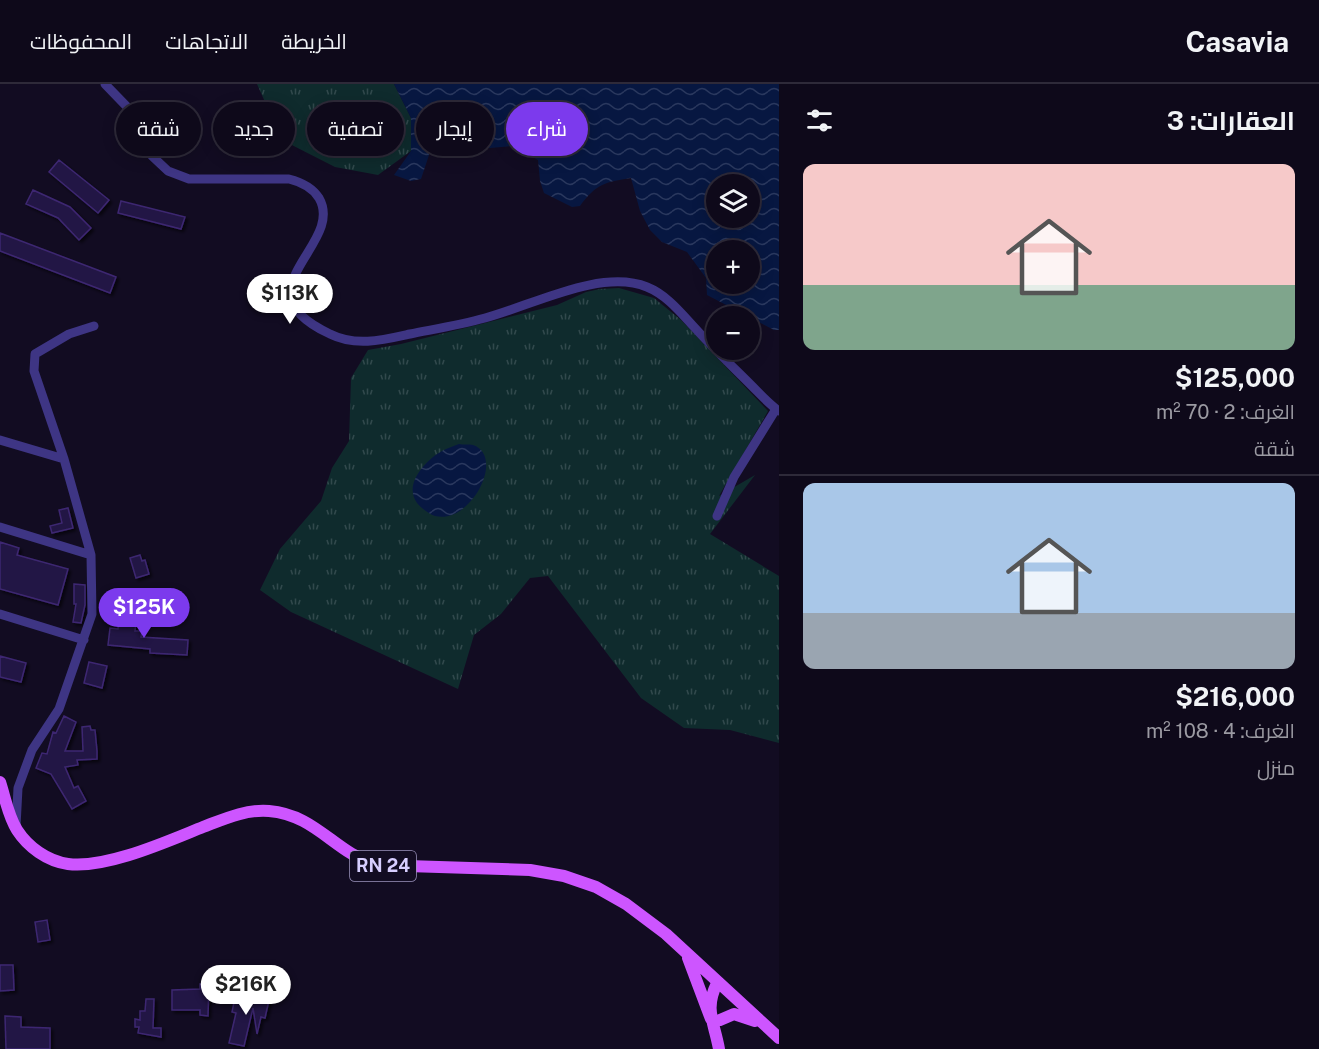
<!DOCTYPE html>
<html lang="ar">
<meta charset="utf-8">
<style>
body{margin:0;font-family:"Public Sans",Cairo,sans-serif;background:#171223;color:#f1f3f6;direction:rtl;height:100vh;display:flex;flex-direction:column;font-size:22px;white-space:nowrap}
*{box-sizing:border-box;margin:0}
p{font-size:20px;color:#9b9aa2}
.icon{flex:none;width:33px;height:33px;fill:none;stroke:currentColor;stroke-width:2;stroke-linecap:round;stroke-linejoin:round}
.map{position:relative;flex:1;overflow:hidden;direction:ltr}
.sheet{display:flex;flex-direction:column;background:#0e091a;width:540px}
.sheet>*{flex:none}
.hud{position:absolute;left:18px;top:18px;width:570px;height:54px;direction:rtl;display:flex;gap:12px}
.tools{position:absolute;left:706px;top:90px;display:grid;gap:12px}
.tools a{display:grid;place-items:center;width:54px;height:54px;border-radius:50%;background:#0e091a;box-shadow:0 3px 15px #0003,0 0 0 2px #2e2a39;font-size:30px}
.price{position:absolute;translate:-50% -51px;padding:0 14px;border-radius:21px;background:#fff;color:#222;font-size:20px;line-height:39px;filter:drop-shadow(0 2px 3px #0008)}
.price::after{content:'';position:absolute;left:50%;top:36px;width:18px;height:14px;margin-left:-9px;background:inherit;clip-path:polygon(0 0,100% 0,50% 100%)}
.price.selected{background:#7c3aed;color:#fff}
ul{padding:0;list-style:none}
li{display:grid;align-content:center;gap:12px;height:318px;padding:0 24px}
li+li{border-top:2px solid #2e2a39}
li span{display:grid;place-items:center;height:186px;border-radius:12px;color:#555}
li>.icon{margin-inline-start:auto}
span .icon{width:108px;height:108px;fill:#fffc;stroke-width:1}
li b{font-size:26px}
h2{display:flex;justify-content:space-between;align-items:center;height:72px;padding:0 24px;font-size:26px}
.tag{padding:0 21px;border-radius:27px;background:#0e091a;box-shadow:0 3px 15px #0003,0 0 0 2px #2e2a39;font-size:21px;line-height:54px}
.tag.selected{background:#7c3aed;color:#fff}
header{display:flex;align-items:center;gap:36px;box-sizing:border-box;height:84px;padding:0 30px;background:#0e091a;border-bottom:2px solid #2e2a39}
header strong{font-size:28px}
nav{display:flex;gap:33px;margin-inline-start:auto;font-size:21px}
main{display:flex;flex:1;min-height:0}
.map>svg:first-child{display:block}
.grass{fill:url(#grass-tufts)}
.water{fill:url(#water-waves);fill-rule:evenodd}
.building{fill:#241744;stroke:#3d2872;stroke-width:1.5;filter:url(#shadow)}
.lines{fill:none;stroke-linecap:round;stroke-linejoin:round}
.minor{stroke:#3e3584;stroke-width:9}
.major{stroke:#cd55ff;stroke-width:12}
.labels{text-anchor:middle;stroke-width:5;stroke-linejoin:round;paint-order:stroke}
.shield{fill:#120c22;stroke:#9c94bd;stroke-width:1.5}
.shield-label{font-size:18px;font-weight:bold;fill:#d7ceff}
</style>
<header>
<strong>Casavia</strong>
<nav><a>الخريطة</a><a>الاتجاهات</a><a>المحفوظات</a></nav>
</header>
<main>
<section class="sheet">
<h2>العقارات: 3<svg class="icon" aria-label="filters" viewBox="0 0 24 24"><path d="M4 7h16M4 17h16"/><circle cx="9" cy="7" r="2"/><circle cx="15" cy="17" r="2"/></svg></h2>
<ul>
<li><span style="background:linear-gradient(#f6c9c9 65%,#7fa58c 0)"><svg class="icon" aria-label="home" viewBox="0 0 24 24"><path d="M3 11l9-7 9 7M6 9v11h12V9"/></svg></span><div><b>$125,000</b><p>الغرف: 2 · 70 m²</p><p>شقة</p></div></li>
<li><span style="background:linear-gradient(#a9c7e8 70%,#9aa5b1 0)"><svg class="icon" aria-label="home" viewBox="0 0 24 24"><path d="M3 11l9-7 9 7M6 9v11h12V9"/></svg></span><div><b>$216,000</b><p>الغرف: 4 · 108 m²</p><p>منزل</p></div></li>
</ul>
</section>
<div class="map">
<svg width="779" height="965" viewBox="0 0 779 965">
<defs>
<pattern id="grass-tufts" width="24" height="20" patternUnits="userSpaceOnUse" patternTransform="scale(1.5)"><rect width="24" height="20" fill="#0f2b2d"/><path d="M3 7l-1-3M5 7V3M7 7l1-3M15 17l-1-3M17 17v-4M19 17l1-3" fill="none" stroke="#31494c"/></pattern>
<pattern id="water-waves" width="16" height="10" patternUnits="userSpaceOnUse" patternTransform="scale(1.5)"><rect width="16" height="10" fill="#071741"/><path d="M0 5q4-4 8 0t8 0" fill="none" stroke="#2a385e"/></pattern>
<filter id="shadow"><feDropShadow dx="2.5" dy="2.5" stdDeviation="1.5" flood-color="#0009"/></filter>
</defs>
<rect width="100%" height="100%" fill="#120c22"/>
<path class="grass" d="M257,0H394L411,34V67L378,91L335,83L282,56Z
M619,204L654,214L681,236L768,327L719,412L755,391L710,450L779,492V659L730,646L684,644L641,614L548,492L530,494L501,530L474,551L458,605L291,528L260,506L280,465L321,417L332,384L349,357L351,294L368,266L401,260L557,221L586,208L600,205Z"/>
<path class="water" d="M394,0H779V246H774L707,211L706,194L687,168L662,158L650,146L640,127L631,94C605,98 596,100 580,122L572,123L544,109L540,97L538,76L513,62L490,64L448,55L430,68L421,95L411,97L394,91L411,67V34ZM717,100H750V134H717ZM717,166H750V200H717Z
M459,360C464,361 469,360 473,361C506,372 471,441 435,432C429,430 421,424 417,419C403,400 426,376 442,367C447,364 454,362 459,360Z"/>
<path class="building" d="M59,76L109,116L98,129L49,88Z
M33,106L70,123L91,144L79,156L58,134L26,120Z
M121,117L185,133L181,145L118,129Z
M0,149L116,193L110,209L0,167Z
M68,424L73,444L52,449L50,442L62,439L59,426Z
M0,458L19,464L17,471L68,485L58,521L0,505Z
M140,471L142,477L145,476L149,490L136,494L130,474Z
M74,500L85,501V521L81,539L73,538L76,520H74Z
M120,529L137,530L135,547H142L141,553L188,556L187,571L150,569V565L108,561L110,544L118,545Z
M0,572L26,579L21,598L0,593Z
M89,578L107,582L102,604L84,599Z
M64,632L76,638L65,667H83L82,643L90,642L91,646H95L97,667V675L77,676L78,681L65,683L74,704L78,702L86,717L72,725L51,690L36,684L42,669L47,670L53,648L56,649Z
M47,836L50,856L38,858L35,838Z
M0,881H13L14,906L0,907Z
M200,900H209L208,932L200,931V926H172V906L200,905Z
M236,909L269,916L265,934L261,933L257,950L253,924L244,962L229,959L236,929L232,928Z
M146,915H154L153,944H161V953L138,949L139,943H135V935L140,936V927H145Z
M5,932L21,933V943L50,944V965H6Z"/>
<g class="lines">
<path class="minor" d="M105,0L133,29L152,72L168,87L189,95H289C301,98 312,103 319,114C346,161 235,206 330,250C356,263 383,256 410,250C435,245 460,241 485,234C531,222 601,184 647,203C667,211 681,229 695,244C713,264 733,283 752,302C761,311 769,320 779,327
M0,356L64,375
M717,432L734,393L776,325
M0,443L91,471
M0,530L84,556
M16,742L18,704L32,666L59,625L92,530L91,471L64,375L34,287L35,270L69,250L94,242"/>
<path class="major" d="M0,698C5,713 8,732 17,746C28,763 47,777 68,780C106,785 168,757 203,743C224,735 246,725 269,727C316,731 334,768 376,781L530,786L564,792L596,803L626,820L666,850L779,954
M688,874L711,935
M717,899C704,926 714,937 719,965
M720,936L734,930L755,937"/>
</g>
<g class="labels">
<rect class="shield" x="350" y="767" width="66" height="30" rx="4.5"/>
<g class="shield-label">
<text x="383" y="788">RN 24</text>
</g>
</g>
</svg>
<div class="tools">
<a><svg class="icon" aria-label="layers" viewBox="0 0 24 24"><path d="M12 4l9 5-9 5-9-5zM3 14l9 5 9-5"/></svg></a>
<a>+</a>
<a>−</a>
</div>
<b class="price" style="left:290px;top:241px">$113K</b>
<b class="price selected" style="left:144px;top:555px">$125K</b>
<b class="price" style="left:246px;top:932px">$216K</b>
<div class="hud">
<a class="tag selected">شراء</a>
<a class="tag">إيجار</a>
<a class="tag">تصفية</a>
<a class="tag">جديد</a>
<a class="tag">شقة</a>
</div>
</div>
</main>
